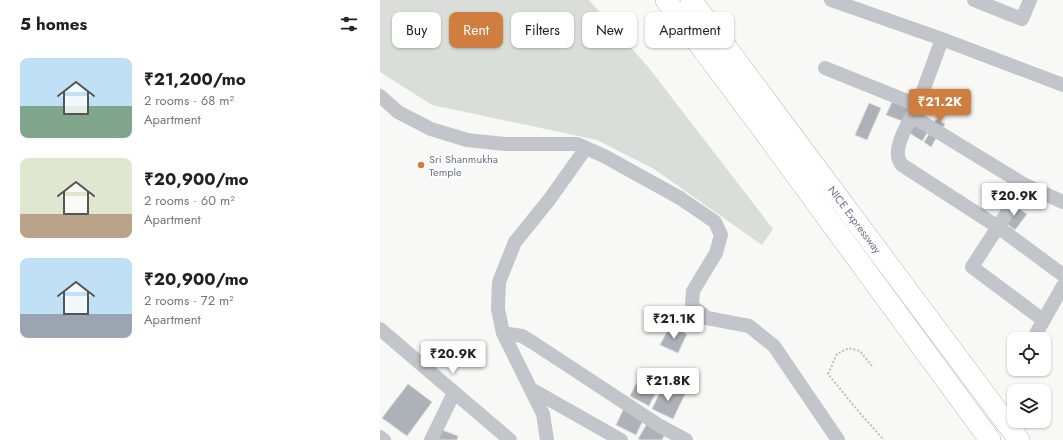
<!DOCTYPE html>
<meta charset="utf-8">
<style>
body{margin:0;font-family:Jost,sans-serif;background:#f2f2f2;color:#202124;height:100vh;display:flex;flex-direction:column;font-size:15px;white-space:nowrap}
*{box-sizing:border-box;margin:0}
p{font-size:13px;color:#757577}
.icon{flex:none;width:22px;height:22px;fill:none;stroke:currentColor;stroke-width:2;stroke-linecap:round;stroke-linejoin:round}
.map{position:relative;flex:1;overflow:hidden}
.sheet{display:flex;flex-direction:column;background:#fff;width:380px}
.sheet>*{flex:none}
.hud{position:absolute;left:12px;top:12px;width:380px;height:36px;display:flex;gap:8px}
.tools{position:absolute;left:627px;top:332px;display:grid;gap:8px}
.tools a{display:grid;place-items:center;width:44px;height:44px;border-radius:8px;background:#fff;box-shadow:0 1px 3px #0004;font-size:20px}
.price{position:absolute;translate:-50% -34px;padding:0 9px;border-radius:4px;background:#fff;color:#222;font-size:13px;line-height:26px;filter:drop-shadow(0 1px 2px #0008)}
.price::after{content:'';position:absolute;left:50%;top:24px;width:12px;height:9px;margin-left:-6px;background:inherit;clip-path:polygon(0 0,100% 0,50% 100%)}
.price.selected{background:#cf7e40;color:#fff}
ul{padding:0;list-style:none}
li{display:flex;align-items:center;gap:12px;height:100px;padding:0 20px}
li span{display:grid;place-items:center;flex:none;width:112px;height:80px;border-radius:8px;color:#555}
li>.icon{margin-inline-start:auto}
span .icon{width:48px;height:48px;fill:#fffc;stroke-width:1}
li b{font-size:17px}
h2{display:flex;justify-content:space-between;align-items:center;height:48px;padding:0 20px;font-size:17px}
.pill{padding:0 14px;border-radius:8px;background:#fff;box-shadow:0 1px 3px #0004;font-size:14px;line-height:36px}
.pill.selected{background:#cf7e40;color:#fff}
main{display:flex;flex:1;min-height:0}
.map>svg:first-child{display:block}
.green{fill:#d9dfd8}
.building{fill:#adb1b8;stroke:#dadad9}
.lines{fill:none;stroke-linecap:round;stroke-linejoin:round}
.highway-casing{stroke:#b7b9bd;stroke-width:22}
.path{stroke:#bcbec1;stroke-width:2;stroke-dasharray:2 2;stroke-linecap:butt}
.minor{stroke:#c2c5c9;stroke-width:14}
.highway{stroke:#fff;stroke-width:21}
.poi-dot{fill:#cf7e40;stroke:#fff;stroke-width:1.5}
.labels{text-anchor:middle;stroke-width:4;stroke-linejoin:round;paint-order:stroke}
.poi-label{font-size:11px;fill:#6b7484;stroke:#fff;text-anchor:start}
.street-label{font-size:11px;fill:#6b7484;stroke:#fff}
</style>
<main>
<section class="sheet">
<h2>5 homes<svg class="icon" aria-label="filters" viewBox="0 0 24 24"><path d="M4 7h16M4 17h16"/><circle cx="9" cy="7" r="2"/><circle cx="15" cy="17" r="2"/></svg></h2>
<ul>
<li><span style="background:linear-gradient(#bfe0f5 60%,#7fa58c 0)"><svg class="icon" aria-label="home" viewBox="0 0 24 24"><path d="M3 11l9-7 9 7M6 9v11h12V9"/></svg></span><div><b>₹21,200/mo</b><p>2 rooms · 68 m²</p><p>Apartment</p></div></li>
<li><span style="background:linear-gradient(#dfe7d0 70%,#b9a48a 0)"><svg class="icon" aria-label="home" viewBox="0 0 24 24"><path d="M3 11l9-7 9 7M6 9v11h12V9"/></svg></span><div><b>₹20,900/mo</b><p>2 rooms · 60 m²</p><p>Apartment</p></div></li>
<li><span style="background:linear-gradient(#bfe0f5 70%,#9aa5b1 0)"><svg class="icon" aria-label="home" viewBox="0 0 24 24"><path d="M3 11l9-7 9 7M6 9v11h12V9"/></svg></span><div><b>₹20,900/mo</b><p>2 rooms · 72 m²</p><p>Apartment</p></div></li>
</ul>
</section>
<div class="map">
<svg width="683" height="440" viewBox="0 0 683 440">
<rect width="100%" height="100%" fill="#f8f8f7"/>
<path class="green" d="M0,0H209L269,68L393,229L382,245L274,169L217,140L52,105L0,72Z"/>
<path class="building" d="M512,102L530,108L525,122L506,115Z
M489,103L501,108L487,140L475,135Z
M556,119L565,124L563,128L554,122Z
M535,121L549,130L542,141L528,132Z
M551,131L558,135L551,147L544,142Z
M633,205L647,214L635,230L622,220Z
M290,326L307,334L298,353L280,345Z
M262,372L281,382L269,406L250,396Z
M28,384L52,402L27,436L2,418Z
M284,384L305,394L293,419L272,409Z
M244,408L264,418L256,435L236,425Z
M268,422L286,432L282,440H261L258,439Z
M62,430L78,436L77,440H58Z"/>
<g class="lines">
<defs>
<g id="highway">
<path d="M286,0L380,126L610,440"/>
<path id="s1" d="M311,0L639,440"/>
</g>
</defs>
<use href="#highway" class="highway-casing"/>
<path class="path" d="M492,366L480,351L469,348L457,354L448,374L479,412L504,440"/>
<path class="minor" d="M451,0L562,39
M594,0L642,19L650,0
M445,68L537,105
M683,85L562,39C554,61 546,84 537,106C531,119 522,131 519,145C517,152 517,159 522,165L618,227L683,275
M0,96L18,112L51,129L87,140L125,144H197L224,156L300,198L335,222L341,235L336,253L313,291L312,306L327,318L369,326L394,346L458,440
M532,116L645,185L683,202
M645,185L592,267L663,320
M0,329L130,440
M123,333L142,336L152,342L280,426L306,440
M653,339L683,286
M151,389L241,440
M0,437L4,440
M51,440L74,393
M167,440L163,414L123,333L118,309L119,282L135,242L169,200L206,148"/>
<use href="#highway" class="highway"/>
</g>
<circle class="poi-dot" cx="41" cy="165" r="4"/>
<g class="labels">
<g class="poi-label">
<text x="49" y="163">Sri Shanmukha<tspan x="49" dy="13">Temple</tspan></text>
</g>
<g class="street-label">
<text dy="4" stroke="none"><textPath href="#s1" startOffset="274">NICE Expressway</textPath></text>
</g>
</g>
</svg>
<div class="tools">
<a><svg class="icon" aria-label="locate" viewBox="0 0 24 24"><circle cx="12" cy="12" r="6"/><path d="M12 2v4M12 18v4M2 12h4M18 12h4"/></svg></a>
<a><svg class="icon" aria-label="layers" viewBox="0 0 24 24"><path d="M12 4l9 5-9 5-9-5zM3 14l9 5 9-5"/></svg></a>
</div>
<b class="price selected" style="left:560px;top:123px">₹21.2K</b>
<b class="price" style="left:634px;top:217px">₹20.9K</b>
<b class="price" style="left:294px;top:340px">₹21.1K</b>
<b class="price" style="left:73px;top:375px">₹20.9K</b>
<b class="price" style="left:288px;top:402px">₹21.8K</b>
<div class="hud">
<a class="pill">Buy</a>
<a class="pill selected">Rent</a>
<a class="pill">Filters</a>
<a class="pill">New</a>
<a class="pill">Apartment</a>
</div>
</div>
</main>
